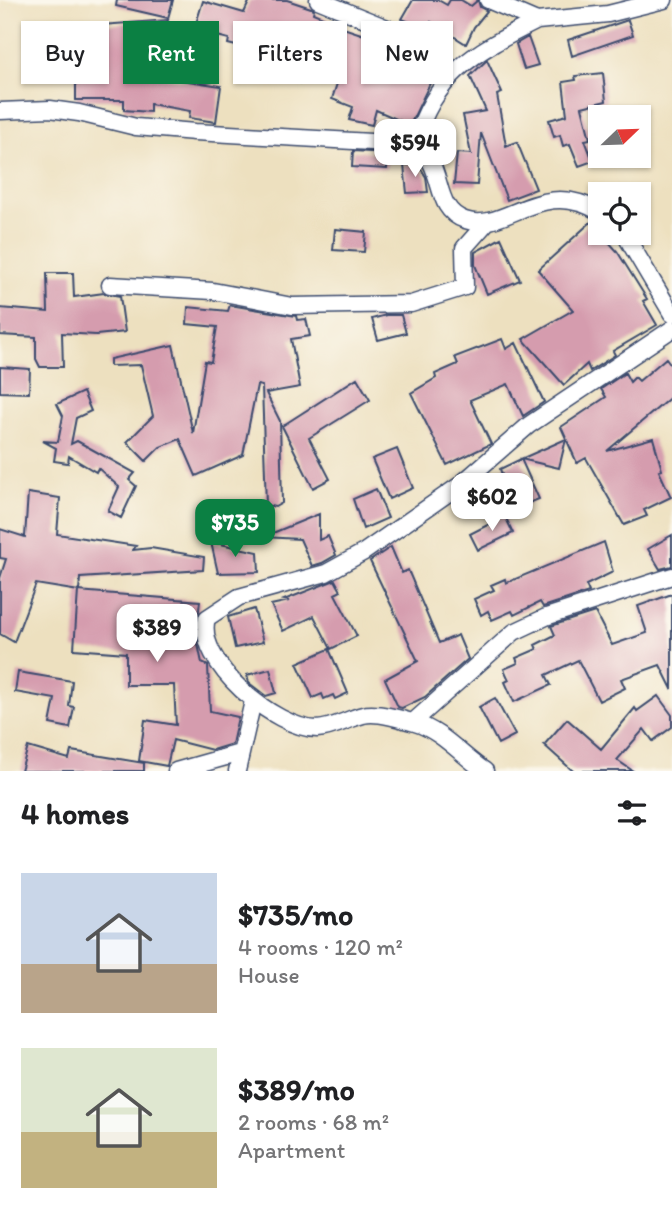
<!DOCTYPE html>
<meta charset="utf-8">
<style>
body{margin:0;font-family:Itim,sans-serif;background:#f2f2f2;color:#202124;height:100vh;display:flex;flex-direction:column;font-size:26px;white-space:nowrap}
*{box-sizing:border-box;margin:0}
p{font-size:23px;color:#757577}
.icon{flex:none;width:38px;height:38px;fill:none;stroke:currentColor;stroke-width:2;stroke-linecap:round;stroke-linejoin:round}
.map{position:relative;height:771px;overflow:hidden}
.side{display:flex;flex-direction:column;background:#fff;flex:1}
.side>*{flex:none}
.banner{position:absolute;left:21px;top:21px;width:630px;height:63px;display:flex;gap:14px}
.needle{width:46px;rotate:67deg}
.tools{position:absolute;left:588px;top:105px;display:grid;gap:14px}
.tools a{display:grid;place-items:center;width:63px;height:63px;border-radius:0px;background:#fff;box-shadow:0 2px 5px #0004;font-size:35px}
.price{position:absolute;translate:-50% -60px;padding:0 16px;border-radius:14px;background:#fff;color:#222;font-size:23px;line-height:46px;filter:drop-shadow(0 2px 4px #0008)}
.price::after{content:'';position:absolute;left:50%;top:42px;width:21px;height:16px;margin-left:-10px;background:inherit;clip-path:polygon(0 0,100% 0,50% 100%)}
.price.current{background:#0b8043;color:#fff}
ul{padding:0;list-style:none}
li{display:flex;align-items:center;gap:21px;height:175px;padding:0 21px}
li span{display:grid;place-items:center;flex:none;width:196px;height:140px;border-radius:0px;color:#555}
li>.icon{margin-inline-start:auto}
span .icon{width:84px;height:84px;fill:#fffc;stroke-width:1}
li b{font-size:30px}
h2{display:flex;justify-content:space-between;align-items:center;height:84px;padding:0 21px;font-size:30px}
.tag{padding:0 24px;border-radius:0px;background:#fff;box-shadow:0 2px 5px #0004;font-size:24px;line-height:63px}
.tag.current{background:#0b8043;color:#fff}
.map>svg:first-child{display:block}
.building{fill:#d59cae}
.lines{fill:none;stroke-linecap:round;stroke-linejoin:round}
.street-casing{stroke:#3a4a6d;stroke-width:19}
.street{stroke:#fff;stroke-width:16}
</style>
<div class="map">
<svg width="672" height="771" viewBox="0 0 672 771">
<rect width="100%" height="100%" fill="#fbf7ec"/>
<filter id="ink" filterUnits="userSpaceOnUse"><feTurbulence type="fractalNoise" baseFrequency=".0143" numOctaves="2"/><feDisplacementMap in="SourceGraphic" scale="14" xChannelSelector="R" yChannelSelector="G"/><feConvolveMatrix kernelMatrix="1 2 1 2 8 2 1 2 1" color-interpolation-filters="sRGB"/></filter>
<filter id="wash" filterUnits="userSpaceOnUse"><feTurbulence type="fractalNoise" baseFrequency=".00686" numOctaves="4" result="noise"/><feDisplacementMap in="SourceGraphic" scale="28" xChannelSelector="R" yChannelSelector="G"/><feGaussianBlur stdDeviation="1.57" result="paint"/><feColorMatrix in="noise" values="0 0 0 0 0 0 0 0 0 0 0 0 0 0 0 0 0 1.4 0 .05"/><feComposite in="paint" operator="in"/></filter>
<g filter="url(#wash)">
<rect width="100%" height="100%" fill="#ede0bf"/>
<g id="blocks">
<path class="building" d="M117,0H173L168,18L116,6Z
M250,0H287L314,9L313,13L344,26L343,28L397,46L391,63L431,81L410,125L376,110L372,125L349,120L353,107L332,99L340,74L309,61L308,64L228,44L229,39L194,30L203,1L244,13Z
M413,0H438L447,5L450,0H461L471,6L478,0L480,7L487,11L474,27L466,44L431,22L427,29L402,19Z
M168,20L166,28L189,35L184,53L151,44L147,75L221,86L216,122L189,118L190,111L150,104V112L124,110V100H76V75L31,78L29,43L76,40L75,27Z
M628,20L633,35L572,56L568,40Z
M528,37L538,65L524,69L516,44Z
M487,60L502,93L497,95L506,146L517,142L536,189L507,200L481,133L477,185L454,184L457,153L471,154L463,115L486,111L470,76Z
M308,69L306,84L260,78L261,70Z
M603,73L606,101L582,107L590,139L585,140L593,161L579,166L570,144L563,146L560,135L554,137L549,120L567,115L563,82L576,80L575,76Z
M353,151L388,153L387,169L352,167Z
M418,164L426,177L428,192L407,193L404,165Z
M591,222L617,251L647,299L643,301L657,325L613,351L615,355L590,371L587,364L564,385L523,339L573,310L538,270Z
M335,229L366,232L364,252L333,250Z
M501,238L520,280L487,294L475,265V252Z
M47,273H73L74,297L104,293L120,296L125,332L96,335L62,333L63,367H40L36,359V337L0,335V308L48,312Z
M230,305L296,316L297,320L306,319L310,336L291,339L300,387L266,393L280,421L282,503L275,507L266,505L262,386L257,385L243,455L196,476L180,439L160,447L146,461L127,442L153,416L141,365L110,366V359L173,345L193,433L205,361L211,362L217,327L187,324L188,307L228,311Z
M386,315H401L406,333L378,340L372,319Z
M502,339L506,349L516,343L544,402L523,416L508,384L470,400L491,444L447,465L411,393L436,378L435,374L458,364L455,357Z
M666,358L672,366V396L607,451L653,438L662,470L659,471L671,497L644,510L647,516L624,525L586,458L577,463L561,427L606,397L601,389L625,373L630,382L635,377L639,381Z
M0,367L30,369L29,393L0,392Z
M357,378L370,400L309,438L330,479L313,488L282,426Z
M83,392L91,411L76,418L71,444L77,441L135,473L129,480L136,486L121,518L108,511L119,487L98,468L96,472L69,456L68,463L54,461L56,448L43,441L58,442L63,416L57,404Z
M566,439L559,468L521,459L539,499L514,509L500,469L521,459Z
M397,449L413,488L389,499L372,459Z
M376,489L388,518L363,529L353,499Z
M28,493L60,498L57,534L136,546L133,550L151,548L204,557L203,570L80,578L79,591L36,584L14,642L0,634V578L6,559L0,558V529L25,537Z
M319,514V540L328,536L336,555L322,563L312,566L300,539L263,537Z
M505,516L513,533L478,550L470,534Z
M672,535V566L660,569L648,549Z
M211,542L258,552L259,572L218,573Z
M604,542L613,572L586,585L589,592L543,607L540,602L514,615L512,611L492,620L488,611L481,615L474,599L494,590L491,585L505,579L506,583Z
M391,547L402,573L408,570L439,643L458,635L468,659L425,697L402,708L398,707L385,679L418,661L370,561Z
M335,580L341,591L335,594L357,636L331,649L314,616L283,631L271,605L289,601L284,600Z
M78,591L200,601L196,635L202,663L208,666L210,711L238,717L232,744L212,750L173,740L167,766L139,761L145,720L176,725L174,685H126V653L74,649Z
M672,594V689L660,665L621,679L625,688L599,701L578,660L546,675L551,685L514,702L505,682L509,680L504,669L518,663L516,658L537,649L535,645L555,635L551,626L595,612L612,645L647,633L638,606Z
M254,609L263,642L235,648L228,617Z
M329,649L348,693L335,699L333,695L324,699L322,694L313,698L297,663Z
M270,669L276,693L266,696L249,683L247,675Z
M18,672L72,681L69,706L74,707L70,728L50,724L55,699L15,692Z
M658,696L672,715V727L653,741L644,729L617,760L633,771H573L544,745L567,719L601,749L635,708L637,711Z
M495,698L515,735L498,744L479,707Z
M28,747L69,759L71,751L144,763V771H21Z"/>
</g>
</g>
<g filter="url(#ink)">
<use href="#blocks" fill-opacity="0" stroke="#3a4a6d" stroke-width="2"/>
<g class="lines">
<defs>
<path id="street" d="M318,0L392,30L452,73
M488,0L537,21L608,14L664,0
M0,111L50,109L79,113L136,127L195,132L389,143C397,144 407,145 415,148C447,162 430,208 465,220C505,234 540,176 600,212
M413,147C436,73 471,54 537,21
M624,233L672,314
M110,285L213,291L292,306L411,304L465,287L464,248L488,221
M413,722L514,632L546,617L672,576
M176,771L240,753
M237,771L253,701
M485,771C462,756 442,731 415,723C402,719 376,711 363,715C347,719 334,728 317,729C276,729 194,662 207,618L239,597L326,573L364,552L460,485L529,425L672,329"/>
</defs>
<use href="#street" class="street-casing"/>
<use href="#street" class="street"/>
</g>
</g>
</svg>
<div class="tools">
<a><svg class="needle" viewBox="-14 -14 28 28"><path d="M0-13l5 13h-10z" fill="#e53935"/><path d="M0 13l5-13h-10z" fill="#757577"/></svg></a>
<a><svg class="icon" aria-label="locate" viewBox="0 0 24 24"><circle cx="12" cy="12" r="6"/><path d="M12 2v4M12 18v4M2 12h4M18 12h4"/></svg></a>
</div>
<b class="price" style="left:415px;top:179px">$594</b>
<b class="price" style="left:492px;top:533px">$602</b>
<b class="price current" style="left:235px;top:559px">$735</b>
<b class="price" style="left:157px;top:664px">$389</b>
<div class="banner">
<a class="tag">Buy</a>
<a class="tag current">Rent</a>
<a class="tag">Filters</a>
<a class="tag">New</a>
</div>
</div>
<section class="side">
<h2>4 homes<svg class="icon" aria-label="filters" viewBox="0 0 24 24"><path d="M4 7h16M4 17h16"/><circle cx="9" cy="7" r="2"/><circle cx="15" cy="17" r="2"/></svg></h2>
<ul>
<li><span style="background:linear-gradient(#c9d6e8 65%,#b9a48a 0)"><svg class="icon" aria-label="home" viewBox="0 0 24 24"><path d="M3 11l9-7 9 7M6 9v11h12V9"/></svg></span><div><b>$735/mo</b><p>4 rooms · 120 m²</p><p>House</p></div></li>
<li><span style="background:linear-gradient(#dfe7d0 60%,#c2b280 0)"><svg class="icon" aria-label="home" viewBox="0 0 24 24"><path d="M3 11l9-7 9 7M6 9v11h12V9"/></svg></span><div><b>$389/mo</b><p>2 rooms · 68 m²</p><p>Apartment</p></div></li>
</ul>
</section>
